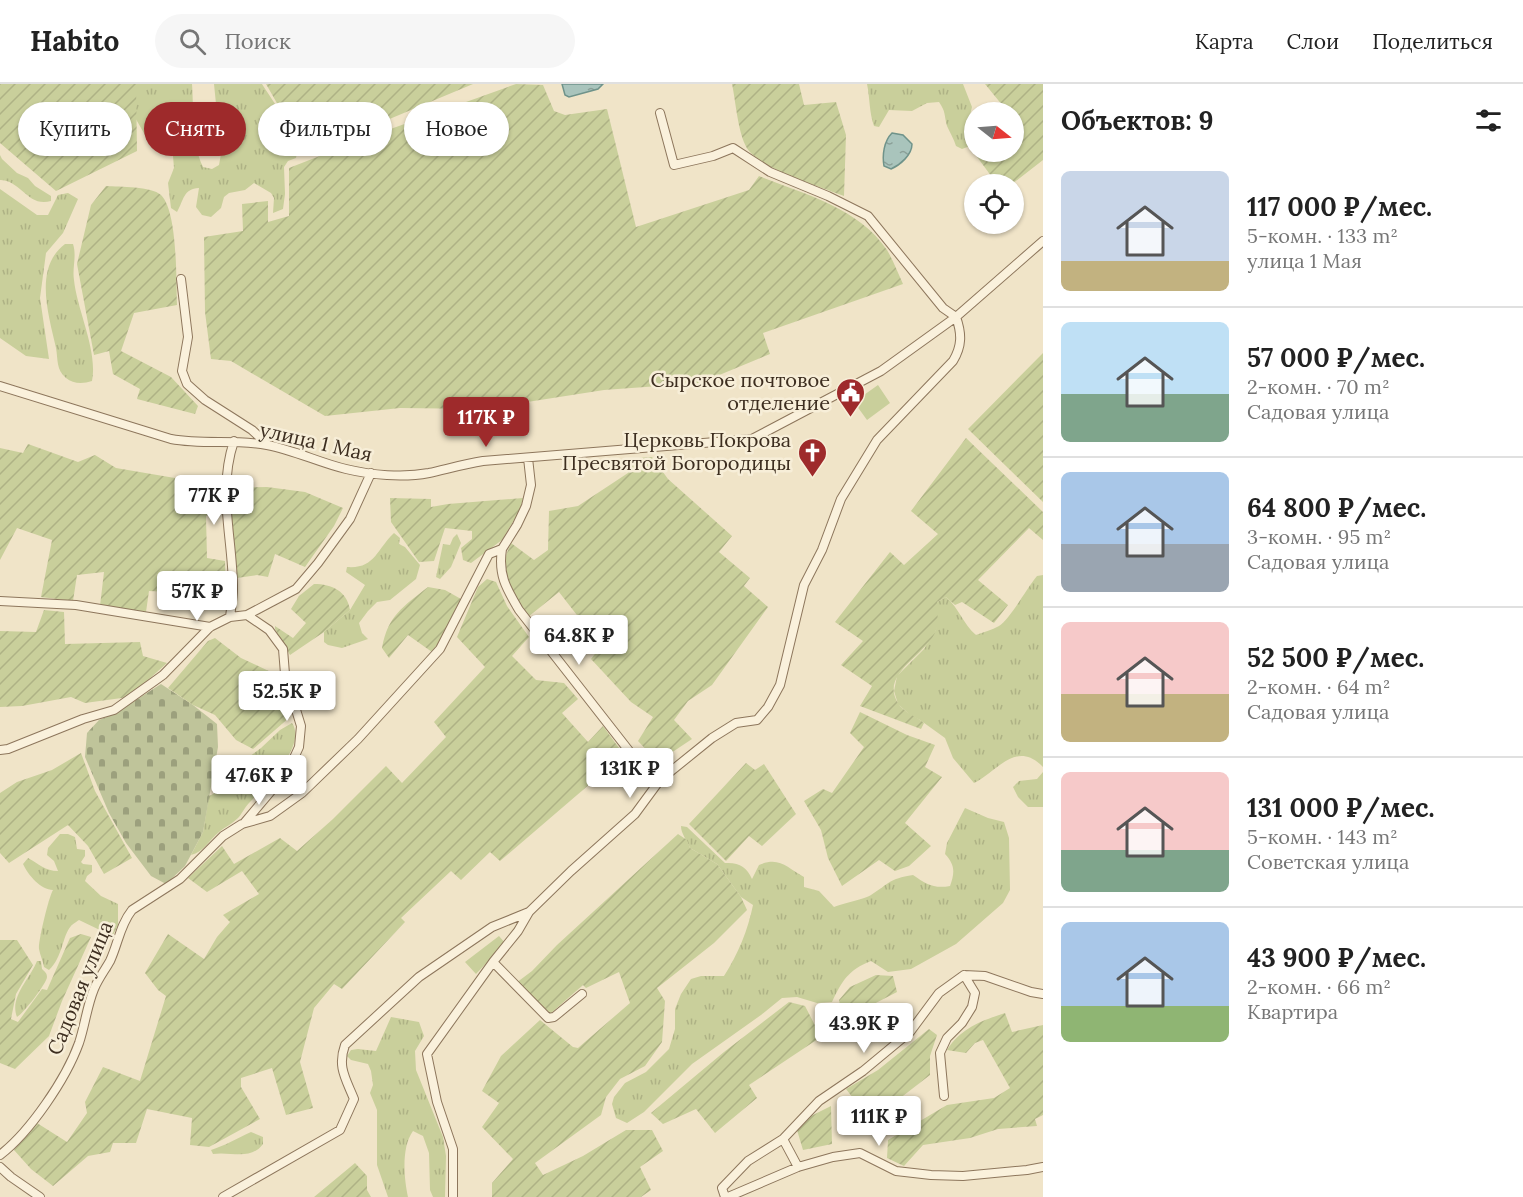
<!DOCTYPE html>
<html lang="ru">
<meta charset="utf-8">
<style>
body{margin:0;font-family:Lora,serif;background:#f6f6f6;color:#222;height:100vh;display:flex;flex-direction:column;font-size:22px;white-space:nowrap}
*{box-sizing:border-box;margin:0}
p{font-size:20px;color:#767676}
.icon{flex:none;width:33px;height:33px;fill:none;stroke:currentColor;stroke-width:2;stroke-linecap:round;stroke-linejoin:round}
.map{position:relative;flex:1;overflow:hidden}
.drawer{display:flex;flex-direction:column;background:#fff;width:480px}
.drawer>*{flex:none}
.top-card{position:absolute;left:18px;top:18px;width:570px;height:54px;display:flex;gap:12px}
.needle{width:39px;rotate:107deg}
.controls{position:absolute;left:964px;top:18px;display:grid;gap:12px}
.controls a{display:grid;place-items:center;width:60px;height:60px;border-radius:50%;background:#fff;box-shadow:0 2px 4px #0004;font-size:30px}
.price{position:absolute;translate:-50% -51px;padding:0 14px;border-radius:6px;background:#fff;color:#222;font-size:20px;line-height:39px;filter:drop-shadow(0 2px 3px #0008)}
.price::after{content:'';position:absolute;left:50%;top:36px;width:18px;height:14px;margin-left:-9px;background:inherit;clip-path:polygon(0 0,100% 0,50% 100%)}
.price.on{background:#9e2a2b;color:#fff}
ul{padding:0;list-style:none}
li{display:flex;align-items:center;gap:18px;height:150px;padding:0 18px}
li+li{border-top:2px solid #e0e0e0}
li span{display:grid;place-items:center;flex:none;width:168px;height:120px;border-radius:9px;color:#555}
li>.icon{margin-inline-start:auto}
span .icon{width:72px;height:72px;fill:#fffc;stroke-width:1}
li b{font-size:26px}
h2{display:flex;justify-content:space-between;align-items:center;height:72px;padding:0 18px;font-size:26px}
.chip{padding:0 21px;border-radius:27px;background:#fff;box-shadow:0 2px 4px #0004;font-size:21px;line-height:54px}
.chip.on{background:#9e2a2b;color:#fff}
header{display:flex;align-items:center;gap:36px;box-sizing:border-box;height:84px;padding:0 30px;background:#fff;border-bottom:2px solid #e0e0e0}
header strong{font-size:28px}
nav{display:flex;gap:33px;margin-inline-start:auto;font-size:21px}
.search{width:420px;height:54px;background:#f6f6f6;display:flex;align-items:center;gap:15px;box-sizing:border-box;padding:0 21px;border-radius:33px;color:#767676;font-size:22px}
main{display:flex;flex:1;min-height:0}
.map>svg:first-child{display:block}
.grass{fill:url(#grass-tufts)}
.cemetery{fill:url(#cemetery-stones)}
.park{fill:#c9cf9b}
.garden{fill:url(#garden-furrows)}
.water{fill:url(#water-ripples);stroke:#6f938a;stroke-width:1.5}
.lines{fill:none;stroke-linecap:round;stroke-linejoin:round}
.street-casing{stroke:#8d765c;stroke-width:10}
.street{stroke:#faf1dc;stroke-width:8}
.labels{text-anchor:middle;stroke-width:5;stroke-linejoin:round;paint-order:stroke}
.poi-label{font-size:20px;fill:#3d2e20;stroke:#f7eed8;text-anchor:end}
.street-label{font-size:20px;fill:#3d2e20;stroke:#f7eed8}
</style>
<header>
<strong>Habito</strong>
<div class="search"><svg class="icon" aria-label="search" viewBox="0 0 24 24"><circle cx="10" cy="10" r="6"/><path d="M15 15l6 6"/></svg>Поиск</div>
<nav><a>Карта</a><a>Слои</a><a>Поделиться</a></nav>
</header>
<main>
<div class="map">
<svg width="1043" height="1113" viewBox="0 0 1043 1113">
<defs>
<pattern id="grass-tufts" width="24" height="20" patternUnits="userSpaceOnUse" patternTransform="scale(1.5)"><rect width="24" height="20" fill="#c9cf9b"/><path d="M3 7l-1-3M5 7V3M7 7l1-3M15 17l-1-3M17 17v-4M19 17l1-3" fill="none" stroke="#aeb285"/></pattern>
<pattern id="cemetery-stones" width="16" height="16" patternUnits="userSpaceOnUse" patternTransform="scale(1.5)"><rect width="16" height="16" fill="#bfc49a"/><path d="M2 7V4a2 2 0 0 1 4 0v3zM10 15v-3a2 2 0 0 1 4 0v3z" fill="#9ca07d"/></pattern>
<pattern id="garden-furrows" width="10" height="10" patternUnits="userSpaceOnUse" patternTransform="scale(1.5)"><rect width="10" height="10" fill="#c9cf9b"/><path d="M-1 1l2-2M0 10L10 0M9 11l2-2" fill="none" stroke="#aeb285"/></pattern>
<pattern id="water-ripples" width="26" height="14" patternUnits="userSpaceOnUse" patternTransform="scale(1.5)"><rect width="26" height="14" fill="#a9c4bc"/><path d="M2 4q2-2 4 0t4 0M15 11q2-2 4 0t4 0" fill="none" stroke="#8ba098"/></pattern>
</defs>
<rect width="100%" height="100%" fill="#f0e4c8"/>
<path class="grass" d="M127,0H192C194,27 191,58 203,83L212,85L219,81L221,70L214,0H262C273,18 302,54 296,74L288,77L284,83L285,110L283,125L273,129L274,114L271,109L254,99L245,106L229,109L224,113L221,124L211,133L202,131L196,123L199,104C183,105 184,116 177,128L171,124L168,99L174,84L173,72L164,51L156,49L145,51L133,30Z
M867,0H963L972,23L969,35L974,55L970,62L962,65L956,62C954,55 950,49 947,42C944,31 946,28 939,18L927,19L912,27L889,26L879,43L874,42C869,28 870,14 867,0Z
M0,71L2,75L17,89L28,94L35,102L51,112V117C28,124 21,96 0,96Z
M0,105L37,131H48L58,111L68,109L78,115L63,149L46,169L40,214L49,275L26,272L0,254Z
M65,160H73C77,172 72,184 74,196C77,226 98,267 92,297C83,300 73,300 66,294C56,286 58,275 56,264C49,232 33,184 65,160Z
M394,449L400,454L399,460L405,463L420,481L416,495L390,516L377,518L368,527L359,539L362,549L368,555L342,564L328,561L324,558V548L350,526L365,501L346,488L347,483C375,485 376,466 394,449Z
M457,450L461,459L451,483L440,495L436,493L443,460L450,461L453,454Z
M1043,491V683C1016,655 997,688 974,699L953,674L945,654L920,636L910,631L898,620L894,607L897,592L924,565L936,546L937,518L946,513C959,524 963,540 976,551C983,548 992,546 999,542C1010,535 1027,504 1037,492Z
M292,639C308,662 263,704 249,719C244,724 242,730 238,734C232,740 225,743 219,748C209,756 204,768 191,771L203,748L209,712L227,703L242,678L261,664L280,646Z
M1043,688V723H1028L1018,713L1013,703L1019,697L1037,695Z
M965,724L988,734L1004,738L1009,754L1010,806L1003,819L956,860L911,885L888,888L871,877C848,886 842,897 832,918L817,919L797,913L782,914L761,931L692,980L644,1028L627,1039L616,1034L612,1020L614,1013L625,999L646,988L669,965L675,945V925L681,910L691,895L701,892H724C738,870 748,846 753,821L741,813L717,780L690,764C687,756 681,750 681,742L687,743L725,779C739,778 747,783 752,795L759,781C780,772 787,784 804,793V803L819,807L834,823C844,819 865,815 871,811C890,799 888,795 913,791C926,800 934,805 950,802C955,788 955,781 945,770L947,759Z
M60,750H68L75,753L77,765L85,766V772L81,778L83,780L92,781V788L87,792L85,797L101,812L118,820V841L113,851L104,848L79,836C79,836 71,841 71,842C62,852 63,873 49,886L44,883C43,877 40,871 39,865C38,858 49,812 53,806C41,806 28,791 23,780L28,774C39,780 45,787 58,787L54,777L47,771L48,764Z
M37,877H41L42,885C45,888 47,889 47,893C47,899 23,930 17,933C9,913 30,895 37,877Z
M391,933L419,938L424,952L415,967L416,986L443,1053L446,1072L445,1113H433L430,1106L429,1069L423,1052L413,1047C401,1063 404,1095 408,1113H388L377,1081V1026L370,1009L373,1001L371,987L368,980L351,976L347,972L351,966L358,965L376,967Z
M251,1048L263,1053V1060C251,1077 230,1067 213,1070L211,1066C224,1062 238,1054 251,1048Z"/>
<path class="cemetery" d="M161,600L193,621L217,640L218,663L203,748L185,782L166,800L151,792L126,759L109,729L85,673L87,649L99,636L114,630Z"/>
<path class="park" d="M878,301L890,319L867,336L854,318Z
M499,852L505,859L476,890L465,878Z"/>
<path class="garden" d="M0,0H136L137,67L56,107L0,59Z
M266,0H473L306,70Z
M516,0L543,1L554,27L565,31L607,25L636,143L749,106L759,92C804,110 859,124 887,166C893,176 898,189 903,200L763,249L770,270L700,299L604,306L483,325L400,324L325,332L231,277L211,275L205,228L204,153L243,147L242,120L268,117V138L289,132V84L371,52Z
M732,0H799L804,21L836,18L846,51L844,112C819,102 765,86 749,67C738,53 736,18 732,0Z
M985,0H1043V76L1012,100H997L972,66L975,63V68H1014V28H1006L1007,27Z
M106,102C120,103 151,102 161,111C178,128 176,197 177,221L134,229L121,267L171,293L198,322L195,330L137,315L140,305L113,290L109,267L94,271L77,180L91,121Z
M1043,269V418L968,345Z
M966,354L1043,428V456L1029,444L978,496L1008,521L994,539L962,518L955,521L946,513L937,518C937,527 939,539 936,546C928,571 879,589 898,619C904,629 916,632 924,639L921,645L860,622L872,602L841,581L863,557L835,538L890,468L904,481L938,450L911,427Z
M28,360L78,378L95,371L116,384L222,402V426L206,432L207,474L225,477L226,511L149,507L146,528L100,522L104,488L77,491L73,517L41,513L52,456L17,444L0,476V364L23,369Z
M652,373L668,395L732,452L719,468L750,494L744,502L768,523L712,601L688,617L674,636L692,655L662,675L653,673L638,657L653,633L631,618L591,575L601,562L559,508L528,533C511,505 495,492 511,459L534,476L548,466L549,427L578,422L628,389L624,375Z
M267,403L305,408L343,424L334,442L305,483L275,470L268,493L257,491L237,494L232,458V404Z
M390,414L431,415V423L448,420L523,414L520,426L502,456L471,479L463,476L461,464L472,455V447L445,444L434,477L419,478L391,438Z
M487,495L496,498L507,522L529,553L512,572L536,596L564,599L578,615L562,629L588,658L603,642L638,690L630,698L612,681L500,777L490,768L461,796L451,787L401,834L405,838L342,905L334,900L314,924L300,978L313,1024L286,1031L272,984L241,994V1003L260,1035L209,1063L190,1061L192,1034L147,1025L136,1059H113L110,1068L88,1072L53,1102L31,1085L14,1066L37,1039L67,1058L87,1029L85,1018L103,983L140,997L166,912L158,906L145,889L168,850L204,875L217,853L230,838L223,831L259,810L242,787L207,808L188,794L222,762L234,780L280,754L297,767L333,735L386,682L402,699L446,653L434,638L485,583L457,553L478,503Z
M314,500C332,500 347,507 350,526L324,548L290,571L275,545V542L293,554L306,539L291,525L299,512Z
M428,503L445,506L461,515L442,554L432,568L408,551L389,574L382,564C388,531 403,523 428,503Z
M44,526L64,528L65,560L140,558L143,572L167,579L129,613L85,619L71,613L22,622L0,623V547L36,548Z
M215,554L241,574L275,590L290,633L253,665L236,656L215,631L193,621L168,604L208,557Z
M860,628L907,651L935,661L925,683L942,693L905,739L931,762L909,782L895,787L879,776L842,802L828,774L821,746L804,717L823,705L832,709L864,663L850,649Z
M81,669L95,707L132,774L104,790L88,762L68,741L9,779L0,769V709L17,698L52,686Z
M746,679L755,686L764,680L796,730L762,762L749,752L726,777L689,740Z
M678,750L687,756L690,764L717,780L741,813L747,826L714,859L657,904L665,917L662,958L645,982L620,995L606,1013L601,1031L535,1079L543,1091L583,1072L626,1046H652L663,1067L640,1083L651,1106L641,1113H492V1099L513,1075L482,1043L499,1019L482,1007L501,972L540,936L573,963L578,964L630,919L619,888L586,904L583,901L550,930L544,928L516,899L532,887L557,861Z
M81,850L91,853L62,917L49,952L15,985L0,979V856H17L33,881L16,910L11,935L18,938L42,905L47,906L70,854Z
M876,891L893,892L897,908L843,936L839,916L850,903Z
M789,918L805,922L821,953L749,1001L757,1014L715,1049L696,1025L663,1040L651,1029L724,968Z
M1005,929L1012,948L1043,941V1031L1035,1035L1037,1042L998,1045L970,1054L923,1061L904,1082L887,1074L888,1056L947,1021L994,1014L1010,1004L983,956L975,959L966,969L947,966C961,944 981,937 1005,929Z
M929,945L937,951L930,972V991L899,1015L867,1032L846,1005L878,986Z
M831,1022L832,1060L803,1066L797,1046L809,1033Z
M355,1079L367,1092V1106L371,1113H314Z"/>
<path class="water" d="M562,0H603L598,5L569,13L565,11Z
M892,49L903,51L912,60C912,71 900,81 891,85L884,82C882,71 884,57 892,49Z"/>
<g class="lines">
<defs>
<path id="street" d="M660,29L674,81L713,72L733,64L770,88L828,112L868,132L943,224L956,233
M181,195L188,253L182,287L187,300L205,316L252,346L268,361
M0,302L171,355C203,361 235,355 267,361C294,366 320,379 346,385C371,391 403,394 429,389C447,385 464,380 483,377L752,355L881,287L956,233L1043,157
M502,465C498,491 506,504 519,526L637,677L660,696
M0,517L76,521L210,543
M230,533C231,524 233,514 233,505C233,454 217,408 234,357
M0,666L8,665L83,635L114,626L163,591L210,543L230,533L247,531L296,505L318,479L350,435L371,389
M245,738L288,687L299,663L301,642L285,590L283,565L269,546L247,531
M493,878L548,934L554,933L582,910
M944,1012L940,969L947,954L962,939L972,923L975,909L964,891
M783,1055L798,1083
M0,1071C30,1048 66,995 79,959C85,941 87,922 94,905C98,895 105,886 110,877C118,860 120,841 132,826L180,795L223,752L242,740L270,732L302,709L358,655L440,565L489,470L502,465L517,441L526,422L531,401L528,374
M0,1083L11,1093L40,1113
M223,1113L340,1046L354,1015C346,995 337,983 345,961L419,893L492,843L529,828L571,787L635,730L660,696L712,654L736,639L757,636L768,623L780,601L804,501L822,466L841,415L877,356L953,277C962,262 962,250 956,233
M453,1113V1065L437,1018L427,970L493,878L518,847L529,828
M725,1113L722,1104L748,1077L783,1055L819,1017L863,987L910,948L939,909L964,891L985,892L1031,908L1043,910
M728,1113L798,1083L833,1073L860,1069L896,1087L931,1091L963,1092L1027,1086L1043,1083"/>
</defs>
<use href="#street" class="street-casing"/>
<use href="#street" class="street"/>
</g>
<defs>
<symbol id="civic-pin" viewBox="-11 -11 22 30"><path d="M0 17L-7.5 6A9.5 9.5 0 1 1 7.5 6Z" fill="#9e2a2b" stroke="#f7eed8"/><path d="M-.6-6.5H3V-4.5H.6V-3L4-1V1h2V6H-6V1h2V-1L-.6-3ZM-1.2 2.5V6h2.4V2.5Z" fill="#fff"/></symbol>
<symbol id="church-pin" viewBox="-11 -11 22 30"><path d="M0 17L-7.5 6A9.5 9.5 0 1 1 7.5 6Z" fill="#9e2a2b" stroke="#f7eed8"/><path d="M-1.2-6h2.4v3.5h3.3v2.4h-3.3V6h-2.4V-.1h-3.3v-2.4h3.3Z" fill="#fff"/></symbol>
</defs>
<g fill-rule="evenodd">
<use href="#civic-pin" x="834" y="292" width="33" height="45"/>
<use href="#church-pin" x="796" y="352" width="33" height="45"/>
</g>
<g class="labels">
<g class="poi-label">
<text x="830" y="303">Сырское почтовое<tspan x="830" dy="23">отделение</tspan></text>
<text x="791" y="363">Церковь Покрова<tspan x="791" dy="23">Пресвятой Богородицы</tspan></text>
</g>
<g class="street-label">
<text transform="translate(316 358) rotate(13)" y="7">улица 1 Мая</text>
<text transform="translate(80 904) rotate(-68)" y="7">Садовая улица</text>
</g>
</g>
</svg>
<div class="controls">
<a><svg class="needle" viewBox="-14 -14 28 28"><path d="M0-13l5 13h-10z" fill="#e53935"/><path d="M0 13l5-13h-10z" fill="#767676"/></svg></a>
<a><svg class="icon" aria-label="locate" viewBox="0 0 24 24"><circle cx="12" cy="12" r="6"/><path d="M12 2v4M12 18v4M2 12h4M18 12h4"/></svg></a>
</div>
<b class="price on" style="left:486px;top:364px">117K ₽</b>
<b class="price" style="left:214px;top:442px">77K ₽</b>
<b class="price" style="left:197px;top:538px">57K ₽</b>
<b class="price" style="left:579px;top:582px">64.8K ₽</b>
<b class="price" style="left:287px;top:638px">52.5K ₽</b>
<b class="price" style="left:630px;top:715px">131K ₽</b>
<b class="price" style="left:259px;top:722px">47.6K ₽</b>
<b class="price" style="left:864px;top:970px">43.9K ₽</b>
<b class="price" style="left:879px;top:1063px">111K ₽</b>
<div class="top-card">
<a class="chip">Купить</a>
<a class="chip on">Снять</a>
<a class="chip">Фильтры</a>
<a class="chip">Новое</a>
</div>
</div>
<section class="drawer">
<h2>Объектов: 9<svg class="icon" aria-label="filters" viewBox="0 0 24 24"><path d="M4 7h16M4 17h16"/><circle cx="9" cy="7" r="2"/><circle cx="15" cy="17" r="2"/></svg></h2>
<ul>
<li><span style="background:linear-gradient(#c9d6e8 75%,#c2b280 0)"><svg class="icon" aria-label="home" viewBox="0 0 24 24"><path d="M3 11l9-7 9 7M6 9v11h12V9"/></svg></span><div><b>117 000 ₽/мес.</b><p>5-комн. · 133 m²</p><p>улица 1 Мая</p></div></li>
<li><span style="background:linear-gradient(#bfe0f5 60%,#7fa58c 0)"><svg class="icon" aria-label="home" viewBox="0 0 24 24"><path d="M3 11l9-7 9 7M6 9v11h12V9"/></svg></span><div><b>57 000 ₽/мес.</b><p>2-комн. · 70 m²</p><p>Садовая улица</p></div></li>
<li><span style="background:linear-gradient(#a9c7e8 60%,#9aa5b1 0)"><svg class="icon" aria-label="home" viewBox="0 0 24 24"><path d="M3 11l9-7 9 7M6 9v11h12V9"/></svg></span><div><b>64 800 ₽/мес.</b><p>3-комн. · 95 m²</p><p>Садовая улица</p></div></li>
<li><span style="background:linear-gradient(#f6c9c9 60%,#c2b280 0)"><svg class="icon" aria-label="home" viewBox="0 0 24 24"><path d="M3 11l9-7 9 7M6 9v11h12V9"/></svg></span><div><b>52 500 ₽/мес.</b><p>2-комн. · 64 m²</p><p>Садовая улица</p></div></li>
<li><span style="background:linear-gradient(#f6c9c9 65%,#7fa58c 0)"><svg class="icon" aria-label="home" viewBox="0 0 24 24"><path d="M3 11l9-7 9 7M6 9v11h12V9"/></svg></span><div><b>131 000 ₽/мес.</b><p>5-комн. · 143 m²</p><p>Советская улица</p></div></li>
<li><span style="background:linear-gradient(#a9c7e8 70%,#8fb573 0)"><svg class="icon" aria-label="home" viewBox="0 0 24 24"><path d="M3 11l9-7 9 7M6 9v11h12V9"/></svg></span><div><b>43 900 ₽/мес.</b><p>2-комн. · 66 m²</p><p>Квартира</p></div></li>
</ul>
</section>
</main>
